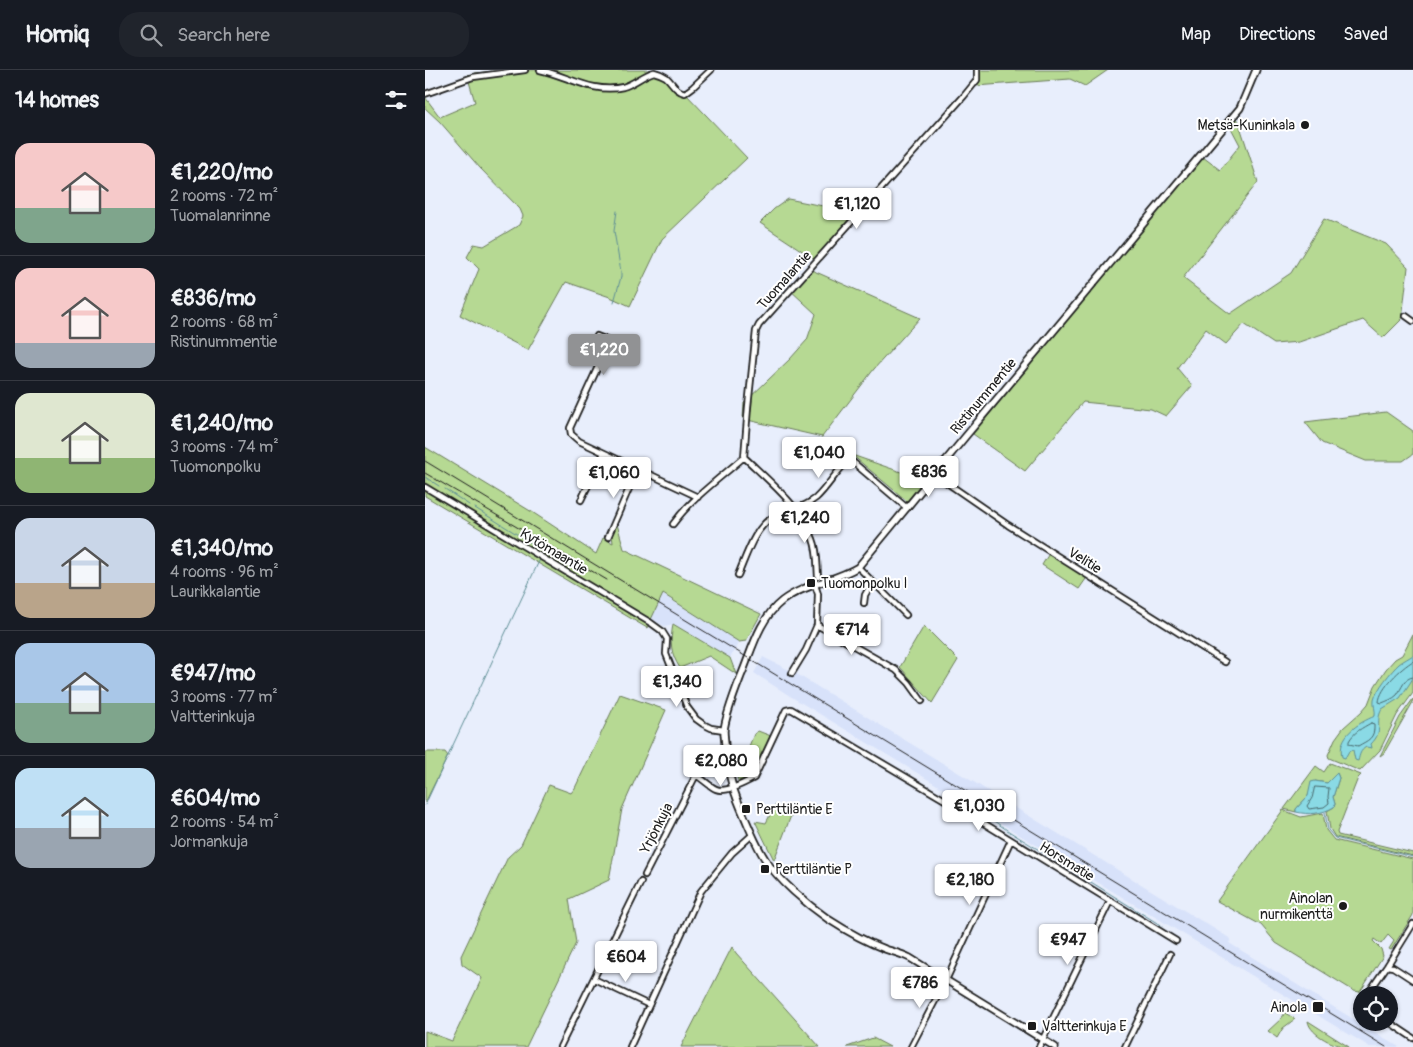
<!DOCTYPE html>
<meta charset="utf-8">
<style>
body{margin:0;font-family:Pangolin,sans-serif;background:#20242c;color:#f1f3f6;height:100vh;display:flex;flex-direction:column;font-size:19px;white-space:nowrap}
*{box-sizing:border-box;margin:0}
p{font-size:16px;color:#9ea1a6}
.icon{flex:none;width:28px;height:28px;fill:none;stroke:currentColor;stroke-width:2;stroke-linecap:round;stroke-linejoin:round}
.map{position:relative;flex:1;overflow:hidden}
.details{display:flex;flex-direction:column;background:#171b24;width:425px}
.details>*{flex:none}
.fabs{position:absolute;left:928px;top:916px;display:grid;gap:10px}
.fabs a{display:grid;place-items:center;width:45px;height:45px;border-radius:50%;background:#171b24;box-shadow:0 1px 4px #0004;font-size:25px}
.price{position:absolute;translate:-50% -42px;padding:0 11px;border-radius:5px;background:#fff;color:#222;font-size:16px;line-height:32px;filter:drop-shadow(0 1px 2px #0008)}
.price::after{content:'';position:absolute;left:50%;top:30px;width:15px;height:11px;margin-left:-8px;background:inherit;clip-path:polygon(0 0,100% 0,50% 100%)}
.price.active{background:#919294;color:#fff}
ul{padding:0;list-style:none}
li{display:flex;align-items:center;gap:15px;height:125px;padding:0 15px}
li+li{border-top:1px solid #363941}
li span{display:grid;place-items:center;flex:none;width:140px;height:100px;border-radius:15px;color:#555}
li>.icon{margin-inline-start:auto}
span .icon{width:60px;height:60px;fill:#fffc;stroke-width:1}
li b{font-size:21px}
h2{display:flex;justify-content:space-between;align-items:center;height:60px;padding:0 15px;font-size:21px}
header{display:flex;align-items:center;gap:30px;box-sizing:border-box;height:70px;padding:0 25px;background:#171b24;border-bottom:1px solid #363941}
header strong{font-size:24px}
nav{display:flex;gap:28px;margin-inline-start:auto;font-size:18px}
.search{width:350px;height:45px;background:#20242c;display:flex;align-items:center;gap:12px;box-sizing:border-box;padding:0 18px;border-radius:20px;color:#9ea1a6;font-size:19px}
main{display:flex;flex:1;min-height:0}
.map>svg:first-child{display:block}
.built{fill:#d8e2fa}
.green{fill:#b6d993;stroke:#697a58}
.water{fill:#8adae5;stroke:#5e8e95}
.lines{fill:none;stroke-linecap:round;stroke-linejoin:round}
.shore{stroke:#48686c;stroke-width:1}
.stream{stroke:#5e8e95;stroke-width:1}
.street-casing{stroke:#1c1c1c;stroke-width:8}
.secondary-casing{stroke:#1c1c1c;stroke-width:9}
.street{stroke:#fff;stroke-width:4.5}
.secondary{stroke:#fff;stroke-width:5.5}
.rail{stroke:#1c1c1c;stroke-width:1}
.poi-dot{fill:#1c1c1c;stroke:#fff;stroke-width:2}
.labels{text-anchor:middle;stroke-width:4;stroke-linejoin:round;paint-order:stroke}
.poi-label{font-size:14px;fill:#1c1c1c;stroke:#fff;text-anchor:start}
.street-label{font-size:14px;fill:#1c1c1c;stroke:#fff}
</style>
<header>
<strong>Homiq</strong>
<div class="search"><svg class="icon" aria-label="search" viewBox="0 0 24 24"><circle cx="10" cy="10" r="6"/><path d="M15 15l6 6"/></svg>Search here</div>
<nav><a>Map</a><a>Directions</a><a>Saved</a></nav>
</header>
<main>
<section class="details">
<h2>14 homes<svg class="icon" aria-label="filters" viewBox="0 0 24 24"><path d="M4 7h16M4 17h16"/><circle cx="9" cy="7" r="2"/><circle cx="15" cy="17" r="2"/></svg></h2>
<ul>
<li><span style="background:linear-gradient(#f6c9c9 65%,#7fa58c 0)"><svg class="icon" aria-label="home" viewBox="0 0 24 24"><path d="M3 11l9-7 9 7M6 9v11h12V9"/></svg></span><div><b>€1,220/mo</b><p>2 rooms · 72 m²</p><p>Tuomalanrinne</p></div></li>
<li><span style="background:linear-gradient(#f6c9c9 75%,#9aa5b1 0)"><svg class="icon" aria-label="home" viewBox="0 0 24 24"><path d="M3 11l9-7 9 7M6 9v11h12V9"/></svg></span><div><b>€836/mo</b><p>2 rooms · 68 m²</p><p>Ristinummentie</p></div></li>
<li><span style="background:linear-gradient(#dfe7d0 65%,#8fb573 0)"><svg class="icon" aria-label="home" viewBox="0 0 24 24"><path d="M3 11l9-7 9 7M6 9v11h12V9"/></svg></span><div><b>€1,240/mo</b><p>3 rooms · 74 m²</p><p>Tuomonpolku</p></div></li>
<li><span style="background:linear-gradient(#c9d6e8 65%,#b9a48a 0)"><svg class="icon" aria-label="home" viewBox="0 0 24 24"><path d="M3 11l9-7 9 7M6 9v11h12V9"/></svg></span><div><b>€1,340/mo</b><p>4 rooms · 96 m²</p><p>Laurikkalantie</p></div></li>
<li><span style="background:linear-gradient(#a9c7e8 60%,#7fa58c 0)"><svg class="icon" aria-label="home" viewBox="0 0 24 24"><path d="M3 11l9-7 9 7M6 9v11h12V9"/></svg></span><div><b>€947/mo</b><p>3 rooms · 77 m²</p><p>Valtterinkuja</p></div></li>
<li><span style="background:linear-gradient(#bfe0f5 60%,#9aa5b1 0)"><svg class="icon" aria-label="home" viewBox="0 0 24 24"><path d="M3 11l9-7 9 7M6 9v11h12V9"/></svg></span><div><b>€604/mo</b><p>2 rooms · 54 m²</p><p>Jormankuja</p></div></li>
</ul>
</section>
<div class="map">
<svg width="988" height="977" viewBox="0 0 988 977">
<rect width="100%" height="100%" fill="#e8eefc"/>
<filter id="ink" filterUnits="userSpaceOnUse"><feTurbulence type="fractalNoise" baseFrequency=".02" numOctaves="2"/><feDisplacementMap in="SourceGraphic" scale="10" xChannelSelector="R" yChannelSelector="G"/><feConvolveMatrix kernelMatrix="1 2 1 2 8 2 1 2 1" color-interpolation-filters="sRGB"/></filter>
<g filter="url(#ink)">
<path class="built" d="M0,377L314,572L305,588L249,554L239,556L0,411Z
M338,587L370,603L806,869L804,873L974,977H945L365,626L329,603Z"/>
<path class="green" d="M77,0H234V4L246,15L260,23L322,88L237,169L205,236L185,227L141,212L103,280L35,245L54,199L42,187L49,174L59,176L94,155L98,146L95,139L55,98L15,52L0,38V27L15,47L50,32L42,5L50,3Z
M550,0H683L660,16L645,9L551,16C550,10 552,5 550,0Z
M812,47L833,112L758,208L805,244L866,203L899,149L961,174L983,197L977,249L958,268L938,250L874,272L849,274L819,254L801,274L781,259L752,298L767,316L741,346L726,339L658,332L600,401L548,364L778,87L795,100L815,75L805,56Z
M363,129L433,143L391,190L335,153L349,139Z
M384,197L391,202L495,248L449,299L397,367L318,349L319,333L365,289L382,270L391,244L364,219Z
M961,342L988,361V384L978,391H941L897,373L880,352Z
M0,377L107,442L171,484L178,468L188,473L187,465L192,454L199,479L336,544L321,571L314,572L238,524L222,558L0,426Z
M427,385L499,410L482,431Z
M625,482L663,506L654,519L617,495Z
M248,554L305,588L311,604L284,586L255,598C245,583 245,572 248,554Z
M499,556L533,590L507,633L475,597Z
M988,564V623L972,645L955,680L935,701L904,688L903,685L910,669L918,658L936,642L943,634L950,616L961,599L970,589L977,585Z
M195,624L241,640L197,739L184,810L144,829L151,873L101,977H0V961L27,971L57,908L37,894L36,886L83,787L96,775L124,715L146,723L150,718Z
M988,629V632L959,683L955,686L975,647Z
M333,661L346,666L325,708L313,711L308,686L315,688L320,686L329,664Z
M0,682H20L23,686L0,733Z
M905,693L936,705L933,708L912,762L913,765L988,783V786L910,767L905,759L902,741L909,737L910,734L908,727L914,708L912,703L902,713L890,711L883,726L871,739V742L859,739L891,696L899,702Z
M350,735L367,743L349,790L330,751L341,753Z
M858,740L876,747L898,743L901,760L909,770L988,789V845L966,880L964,879L969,871L963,865L956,874L949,869L948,871L956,879L958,886L935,922L929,921L851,873L836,855L792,831Z
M307,877L311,883L395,977H256Z
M860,943L870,949L858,958L852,968L843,961L856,949Z
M883,951L924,977C911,977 885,965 883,951Z
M448,968L465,977H422Z"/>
<path class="water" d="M988,585V608L985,613L975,628L957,639C949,653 960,660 946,674L947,678L941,677C935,681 935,684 933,691L930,690L928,680L924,681L920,688L917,687C912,666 933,653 950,646C951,640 948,635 949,630C951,620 967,600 974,594C979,590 984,588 988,585Z
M912,703L914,708L908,727L910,734L909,737C897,744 884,745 871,742V739L883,726L886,712L890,711L902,713Z"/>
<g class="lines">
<path class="shore" d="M988,591C976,598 955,618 954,632L957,633C962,631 968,629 972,625C977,618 979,608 988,607
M946,653L949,654C950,669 943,670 933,676L924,674V671C929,662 937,658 946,653Z
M890,717L904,718L903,727L904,733L899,737L884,739L882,736L887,728Z"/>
<path class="stream" d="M189,232L196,207V202L189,161L192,141
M0,407L14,416
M20,419L44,435
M50,438L119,481L117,485
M0,735L115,489
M900,742L903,760L910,768L988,787
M566,749L585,762L737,856"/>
<defs>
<path id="street" d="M115,0C143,6 168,24 198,17C209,14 218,5 229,2C233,3 238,5 241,7C248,13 250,21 260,23L268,17L286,0
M0,24L48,7L100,0
M981,246L988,251
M172,266L182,270V277L145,358L146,364L154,371L273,427
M509,404L583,455L800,592
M0,417L226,553L237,561L242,569L241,584L262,637L271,649L278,654L286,658L299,660
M156,430L179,383
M248,454C267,428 295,408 319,387
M183,467L213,398
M433,497L481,545
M313,505C321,487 330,455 349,447C365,439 376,440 391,428C403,417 411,401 424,390L429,393L482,438
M393,507C392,495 393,481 388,469C375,436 344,411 319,387L323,337L331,261L334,255L539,26L552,10V0
M439,533L440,525L447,513
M392,555L471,600L484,613L497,631
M367,603L381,580L392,555L393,524L390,515
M220,805L271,705C278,709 284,716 291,719C300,723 320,713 329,708L361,640L366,639L547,746L751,871
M962,896L968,897L988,910
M169,909L224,935
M942,925L962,896L988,854
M964,952L988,968
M135,977L216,812
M205,977L276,821L307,783L327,765
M486,977L521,910L586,770
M614,977L685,831
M700,977L745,884"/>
<path id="secondary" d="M630,977L485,888C477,884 469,882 460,879C441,872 420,860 403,849C383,835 353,810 340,789C332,777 326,762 320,748C308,721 303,705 300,676C300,671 299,666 299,661C300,647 311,619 316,606C327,580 334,549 357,531C379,514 410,511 433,497L540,367L815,38L831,0"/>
</defs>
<use href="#street" class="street-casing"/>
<use href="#secondary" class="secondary-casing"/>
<use href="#street" class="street"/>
<use href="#secondary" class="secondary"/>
<path class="rail" d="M0,391L961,977
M0,403L182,510"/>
</g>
</g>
<g class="poi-dot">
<circle cx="880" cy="55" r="5"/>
<rect x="381" y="508" width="10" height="10" rx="2.5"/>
<rect x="316" y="734" width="10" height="10" rx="2.5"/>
<rect x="335" y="794" width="10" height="10" rx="2.5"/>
<circle cx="918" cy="836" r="5"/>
<rect x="887" y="931" width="12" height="12" rx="2.5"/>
<rect x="602" y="951" width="10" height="10" rx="2.5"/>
</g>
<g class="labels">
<g class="poi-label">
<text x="870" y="60" text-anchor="end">Metsä-Kuninkala</text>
<text x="396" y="518">Tuomonpolku I</text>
<text x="331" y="744">Perttiläntie E</text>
<text x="350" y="804">Perttiläntie P</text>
<text x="908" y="833" text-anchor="end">Ainolan<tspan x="908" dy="16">nurmikenttä</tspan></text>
<text x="882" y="942" text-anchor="end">Ainola</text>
<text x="617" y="961">Valtterinkuja E</text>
</g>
<g class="street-label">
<text transform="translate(359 210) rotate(-48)" y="5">Tuomalantie</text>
<text transform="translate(558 326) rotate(-50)" y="5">Ristinummentie</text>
<text transform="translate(129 481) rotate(31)" y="5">Kytömaantie</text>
<text transform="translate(660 490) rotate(32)" y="5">Velitie</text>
<text transform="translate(231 758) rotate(-63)" y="5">Yrjönkuja</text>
<text transform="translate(642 791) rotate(32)" y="5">Horsmatie</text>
</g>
</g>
</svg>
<div class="fabs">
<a><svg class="icon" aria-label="locate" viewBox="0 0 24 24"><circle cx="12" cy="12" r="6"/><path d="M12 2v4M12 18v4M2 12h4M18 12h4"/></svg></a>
</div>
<b class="price" style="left:432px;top:160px">€1,120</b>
<b class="price active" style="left:179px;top:306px">€1,220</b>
<b class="price" style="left:394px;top:409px">€1,040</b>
<b class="price" style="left:504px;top:428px">€836</b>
<b class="price" style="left:189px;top:429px">€1,060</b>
<b class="price" style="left:380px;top:474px">€1,240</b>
<b class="price" style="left:427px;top:586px">€714</b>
<b class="price" style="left:252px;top:638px">€1,340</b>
<b class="price" style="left:296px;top:717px">€2,080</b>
<b class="price" style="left:554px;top:762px">€1,030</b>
<b class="price" style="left:545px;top:836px">€2,180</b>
<b class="price" style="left:643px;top:896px">€947</b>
<b class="price" style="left:201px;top:913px">€604</b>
<b class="price" style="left:495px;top:939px">€786</b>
</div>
</main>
